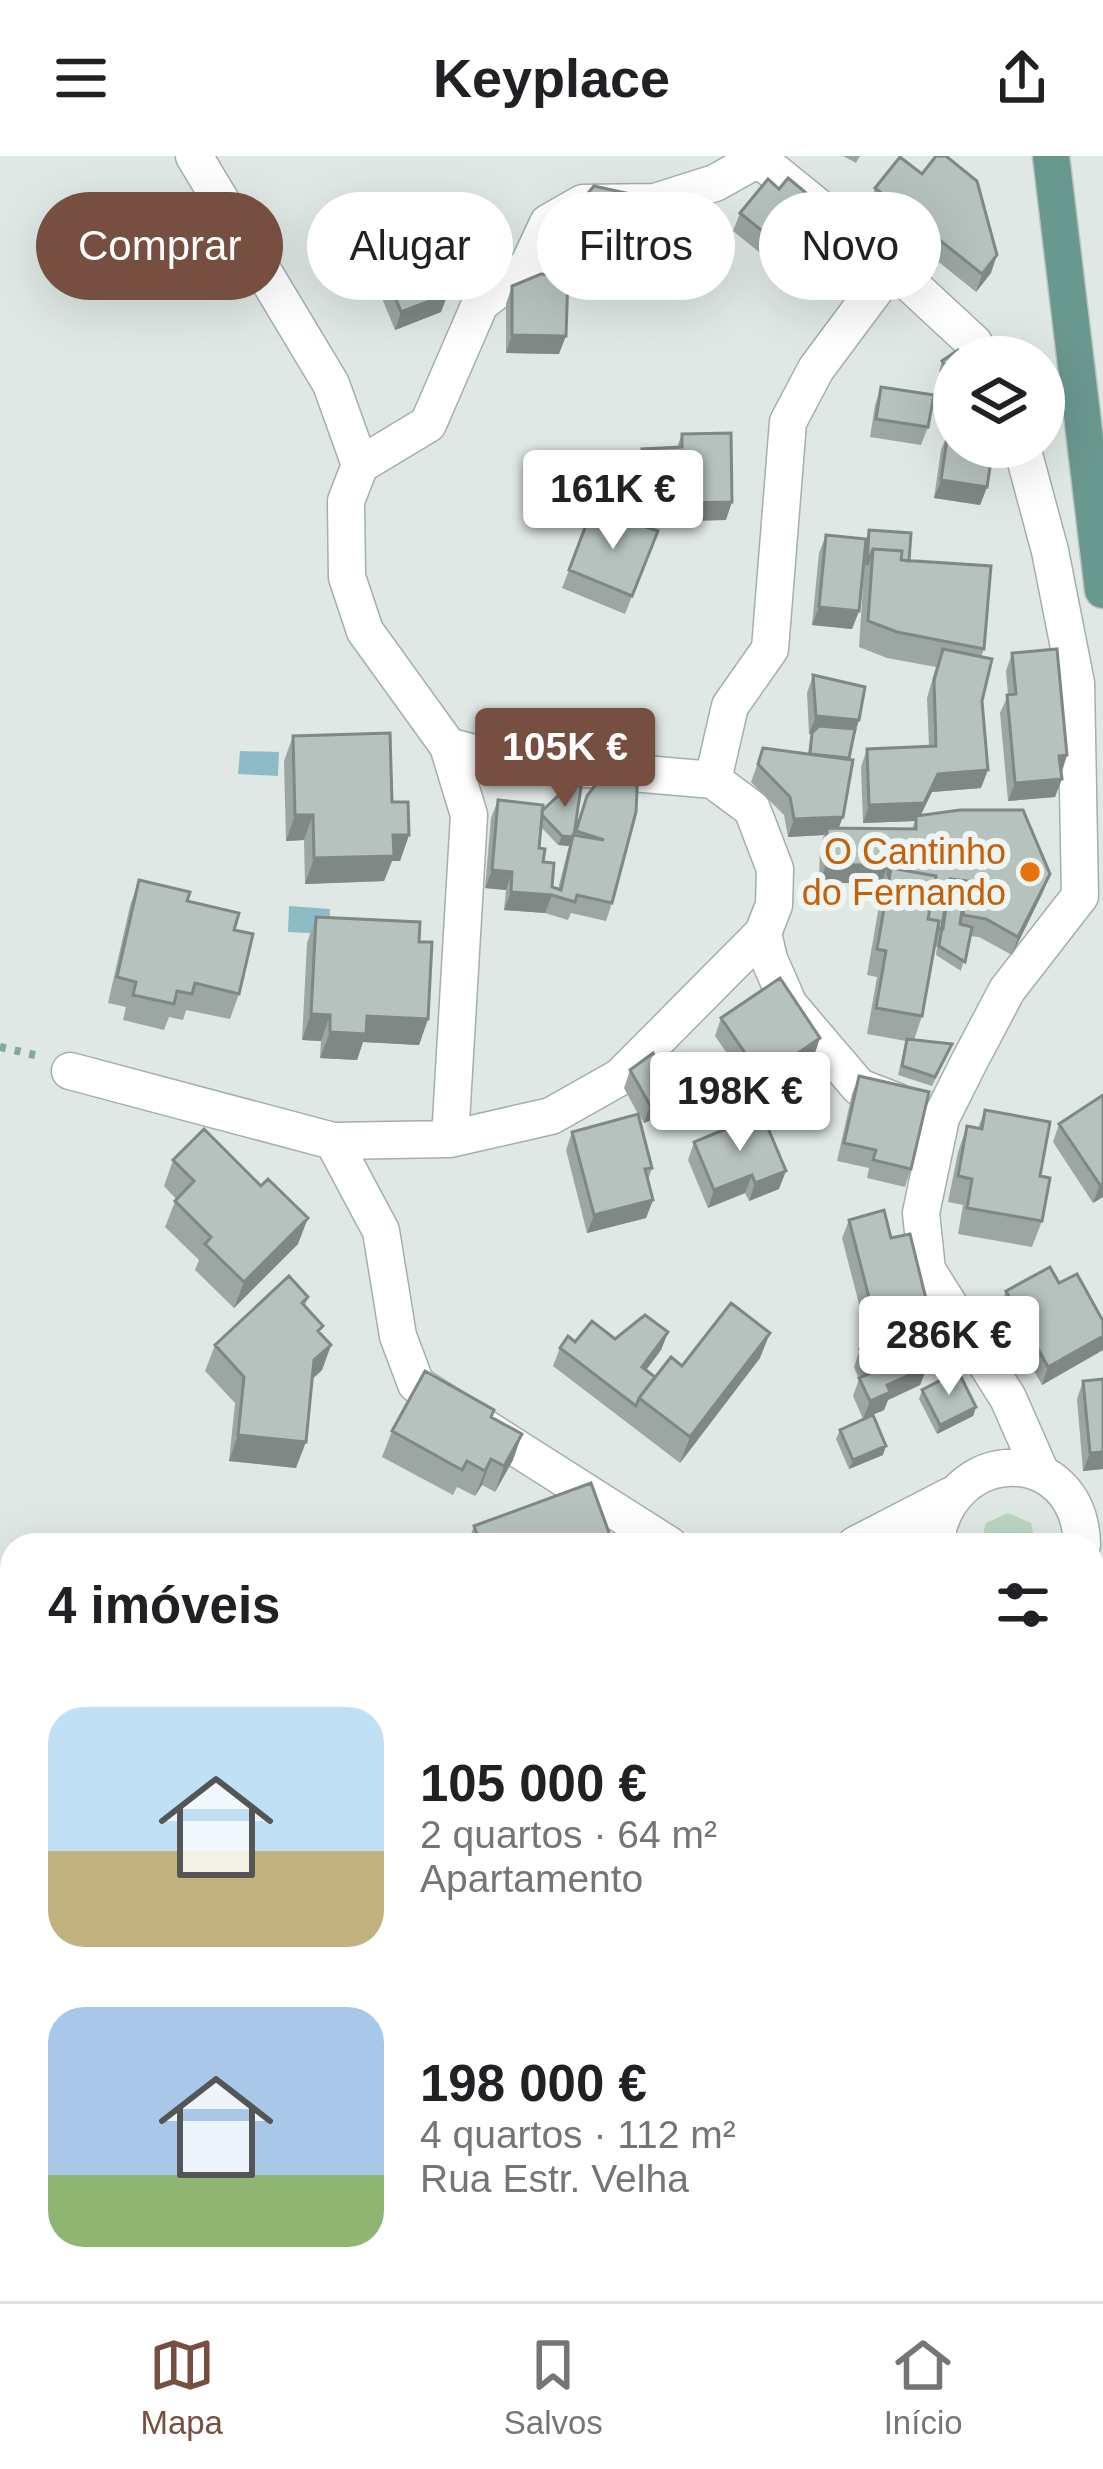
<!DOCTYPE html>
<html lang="pt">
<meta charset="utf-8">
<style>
body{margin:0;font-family:Arial,sans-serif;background:#f6f6f6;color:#202124;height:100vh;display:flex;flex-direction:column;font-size:45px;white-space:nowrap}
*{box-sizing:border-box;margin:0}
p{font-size:39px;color:#757577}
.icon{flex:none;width:66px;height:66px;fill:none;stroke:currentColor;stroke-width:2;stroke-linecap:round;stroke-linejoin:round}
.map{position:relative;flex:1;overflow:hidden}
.sheet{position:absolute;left:0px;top:1377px;width:1104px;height:768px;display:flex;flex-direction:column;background:#fff;border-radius:36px 36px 0 0;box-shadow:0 12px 48px #0002}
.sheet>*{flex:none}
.top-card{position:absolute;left:36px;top:36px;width:1032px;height:108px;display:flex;gap:24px}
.buttons{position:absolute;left:933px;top:180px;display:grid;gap:24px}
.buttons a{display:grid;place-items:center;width:132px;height:132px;border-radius:50%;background:#fff;box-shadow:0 12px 48px #0002;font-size:60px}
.price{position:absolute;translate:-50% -102px;padding:0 27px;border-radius:12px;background:#fff;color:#222;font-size:39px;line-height:78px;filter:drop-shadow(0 3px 6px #0008)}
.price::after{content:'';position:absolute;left:50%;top:72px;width:36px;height:27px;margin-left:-18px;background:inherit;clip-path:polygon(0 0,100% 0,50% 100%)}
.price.current{background:#764f41;color:#fff}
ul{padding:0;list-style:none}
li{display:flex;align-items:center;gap:36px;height:300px;padding:0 48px}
li span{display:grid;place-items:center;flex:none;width:336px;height:240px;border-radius:36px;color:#555}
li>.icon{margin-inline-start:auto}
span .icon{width:144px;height:144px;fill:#fffc;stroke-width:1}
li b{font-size:51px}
h2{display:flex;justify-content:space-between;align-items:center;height:144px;padding:0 48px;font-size:51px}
.tag{padding:0 42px;border-radius:54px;background:#fff;box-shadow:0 12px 48px #0002;font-size:42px;line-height:108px}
.tag.current{background:#764f41;color:#fff}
header{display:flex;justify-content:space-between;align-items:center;height:156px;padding:0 48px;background:#fff;font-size:54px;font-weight:800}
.dock{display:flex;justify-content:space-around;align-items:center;height:168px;border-top:3px solid #e0e0e0;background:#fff;font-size:33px;color:#757577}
.dock a{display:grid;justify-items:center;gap:6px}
.dock .current{color:#764f41}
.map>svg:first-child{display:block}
.green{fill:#bad7c3}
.water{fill:#8dbcc7}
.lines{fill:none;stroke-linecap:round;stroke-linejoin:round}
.street-casing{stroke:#a3afab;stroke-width:39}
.primary-casing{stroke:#bdc3c1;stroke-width:39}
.path{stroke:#83a89e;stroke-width:8;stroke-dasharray:6 9;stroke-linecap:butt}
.street{stroke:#fff;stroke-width:36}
.primary{stroke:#69988e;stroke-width:36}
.wall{fill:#9ca7a3;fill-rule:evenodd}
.shaded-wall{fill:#7f8884}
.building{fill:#b5c2bd;stroke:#7f8884;stroke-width:3}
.food-dot{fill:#e8710a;stroke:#eef5f2;stroke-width:4.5}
.labels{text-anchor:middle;stroke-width:12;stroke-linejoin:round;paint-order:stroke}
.food-label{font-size:36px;fill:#c56008;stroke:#eef5f2;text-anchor:end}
</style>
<header><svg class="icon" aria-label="menu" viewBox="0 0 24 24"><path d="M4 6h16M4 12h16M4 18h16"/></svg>Keyplace<svg class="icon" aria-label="share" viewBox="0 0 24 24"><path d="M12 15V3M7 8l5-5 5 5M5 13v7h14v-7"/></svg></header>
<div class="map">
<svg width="1103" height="2145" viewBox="0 0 1103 2145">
<rect width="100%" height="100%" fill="#dfe8e4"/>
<path class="green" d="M1008,1357L1031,1367L1036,1389H980L986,1367Z
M0,1718H12V2089L0,2087Z
M1092,1872L1103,1881V2142L380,2145L298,2133H1092Z"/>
<path class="water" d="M240,595L279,596L278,620L238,618Z
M289,750L330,753L329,778L288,776Z"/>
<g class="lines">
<defs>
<path id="street" d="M194,0L331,228L360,309
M755,0L892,111L974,187L981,201
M1022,291L1050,395L1076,527L1080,740L1007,834L968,908L941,962L921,1057L927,1114L1008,1242L1041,1317
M448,590L507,606L713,624L752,653L775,713L774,749L763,777L769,803L789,849L859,931L898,946
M713,624L730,550L770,493L788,266L816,213L892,111
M70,915L333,985L450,983L551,960L620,921L763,777
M450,983L469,659L448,590L365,475L347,421L346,345L360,309L428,268L480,148L528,110L548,67L583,47L655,46L715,27L758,3
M333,985L381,1075L398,1180L416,1228L669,1389
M855,1389L950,1340
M935,1389C947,1286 1080,1286 1082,1389
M1092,1579L1103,1550
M1092,1739L1103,1740
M1092,1798L1103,1806"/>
<path id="primary" d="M1051,0L1103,434"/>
</defs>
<use href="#street" class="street-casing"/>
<use href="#primary" class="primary-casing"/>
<path class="path" d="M0,891L39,900"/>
<use href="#street" class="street"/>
<use href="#primary" class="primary"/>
</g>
<path class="wall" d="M843,0H860L856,7Z
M922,18L991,117L976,136L869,50L875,32Z
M577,50L633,126L558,116Z
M740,57L810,64L774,108L733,75Z
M371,80L441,156L395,174L364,98Z
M512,130L559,198L506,197V148Z
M954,201V236L939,215L942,205Z
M881,231L928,271L921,289L870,281L875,249Z
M948,276L987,331L980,349L934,342L941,294Z
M682,278L726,364L636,366L635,311L642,293L677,291Z
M869,374L909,405L984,493L981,501V632L932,636L920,659L1043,736L1012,799L979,781L970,780L961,815L936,799L937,791H934L922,860L914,884L952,888L932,930L898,919L906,885L867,878L877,821L867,819L881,738V727H819L820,690L824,679L788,681L784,659L751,626L763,592L808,598L811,578H809L807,537L813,519L859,564L849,603L838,672L912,673L915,665L863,667L861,611L867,593L929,591L927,542L936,511L887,502L859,491L866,383Z
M658,375L625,458L562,432L569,414Z
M826,379L859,455L852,473L812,469L819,397Z
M1012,497L1067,599L1055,641L1008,645L1000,557L1008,539L1006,515Z
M293,580L392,646L409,679L400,705H392L384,725L305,728L304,684L286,685L284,605Z
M603,609L612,747L606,765L571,757L568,764L545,757L504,754L506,734L485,732L491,662L498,644L542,655L574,679L587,640L596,628ZM541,671L558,689L569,690L558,733L552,731L539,692Z
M139,724L187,745L234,774L239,838L230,863L186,854L183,864L169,861L164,874L123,864L126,851L108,847L130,750Z
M316,761L419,786L428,863L419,889L363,886L357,904L320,902L321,885L302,884L307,787Z
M721,862L814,900L762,935L752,921L746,925L715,880Z
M630,914L664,924L723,934L644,967L639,958L652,1012L648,1024L653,1044L646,1062L587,1077L566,994L572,976L638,958L624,932Z
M859,920L911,1013L905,1031L867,1022L869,1012L837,1005L852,938Z
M1103,939V1041L1093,1047L1053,986L1059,968Z
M985,954L1040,1020L1042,1065L1032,1091L958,1078L963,1049L948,1046L958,996L967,970L978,972Z
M694,986L779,1033L749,1045L745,1037L708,1052L688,1004Z
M173,1004L298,1088L234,1152L195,1114L199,1104L165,1071L176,1043L164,1030Z
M849,1064L891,1082L926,1143L920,1161L866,1175L842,1082Z
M1059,1127L1103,1194L1042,1229L999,1153L1006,1135Z
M308,1141L305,1150L320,1177L331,1189L322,1214L312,1223L296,1312L229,1305L235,1247L205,1215L215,1189Z
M668,1176L661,1194L646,1214L655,1221L682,1210L760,1202L680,1307L553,1210L560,1192L575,1186L615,1183Z
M860,1193L927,1211L920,1229L888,1244L884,1254L863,1263L853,1240L859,1223L854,1211Z
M1083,1225L1103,1313L1083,1315L1077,1243Z
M922,1234L976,1251L973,1260L937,1278L919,1243Z
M492,1261L513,1304L495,1336L482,1329L475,1340L457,1331L453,1339L382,1301L392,1275Z
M840,1274L883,1299L849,1313L836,1283Z
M474,1370L612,1385L610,1389H467Z"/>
<path class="shaded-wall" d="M817,46L810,64L774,108L781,90Z
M565,98L640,108L633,126L558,116Z
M997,99L991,117L976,136L982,118Z
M448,138L441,156L395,174L401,156Z
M512,179L566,180L559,198L506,197Z
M941,324L987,331L980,349L934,342Z
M732,346L726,364L636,366L642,348Z
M819,451L859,455L852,473L812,469Z
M816,560L859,564L852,582L809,578Z
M1067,599L1061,617L1059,600Z
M988,614L981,632L932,636L918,665L916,660L915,665L863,667L869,649L938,618Z
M1062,623L1055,641L1008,645L1015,627Z
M295,659H313L304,684L286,685Z
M843,661L836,679L827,672L824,679L788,681L794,663Z
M393,679H409L400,705H392L384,725L305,728L314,702Z
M562,680L572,681L569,690L558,689Z
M826,709H888L881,727H819Z
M492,714L512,716L506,734L485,732Z
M1050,718L1043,736L1012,799L1018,781Z
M950,723L968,725L962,743L945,741Z
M511,736L552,739L545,757L504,754Z
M311,858L330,859L321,885L302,884Z
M367,860L428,863L419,889L363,886L357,904L320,902L330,876Z
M820,882L814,900L762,935L769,917Z
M759,903L752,921L746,925L752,907Z
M730,916L723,934L644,967L650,949Z
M786,1015L779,1033L749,1045L755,1027Z
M752,1019L745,1037L708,1052L714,1034Z
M1103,1027V1041L1093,1047L1100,1029Z
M653,1044L646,1062L587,1077L594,1059Z
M308,1062L298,1088L234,1152L244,1126Z
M926,1143L920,1161L866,1175L873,1157Z
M668,1176L661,1194L635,1229L642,1211Z
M770,1177L760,1202L680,1307L690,1281Z
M1103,1180V1194L1042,1229L1048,1211Z
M331,1189L322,1214L305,1230L314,1204Z
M927,1211L920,1229L888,1244L884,1254L863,1263L870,1245L887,1229Z
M976,1251L973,1260L937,1278L940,1269Z
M522,1278L513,1304L495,1336L504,1310Z
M238,1279L306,1286L296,1312L229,1305Z
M886,1290L883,1299L849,1313L853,1304Z
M1103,1296V1313L1083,1315L1090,1297Z
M491,1303L482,1329L475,1340L485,1315Z"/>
<path class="building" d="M936,0H946L977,25L997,99L982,118L875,32L900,1L922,18Z
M788,22L817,46L781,90L740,57L768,23L779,33Z
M594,30L648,42L640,108L565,98L577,50Z
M418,61L448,138L401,156L371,80Z
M541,118L568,121L566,180L512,179V130Z
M958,194L963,201H954V222L942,205Z
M881,231L934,239L928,271L876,263Z
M948,276L954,277V291H993L987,331L941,324Z
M731,277L732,346L642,348V293L682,291V278Z
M592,353L658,375L632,440L569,414Z
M869,374L911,377L909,405L901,404L902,395L873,393L867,409Z
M826,379L866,383L859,455L819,451Z
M873,393L902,395L901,404L991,410L984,493L897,476L868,465Z
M943,493L992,503L982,545L988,614L938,618L924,647L869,649L867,593L936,590L934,524Z
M1057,493L1067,599L1059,600L1062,623L1015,627L1007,539L1016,538L1012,497Z
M813,519L865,531L859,564L816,560Z
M819,570L855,573L849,602L810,598L812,577Z
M390,577L392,646H408L409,679H393L394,700L314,702L313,659H295L293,580Z
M763,592L853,604L843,661L794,663L790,641L758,608Z
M603,609L638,611L636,656L612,747L577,739L575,746L552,739L511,736L512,716L492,714L498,644L543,649L539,692L545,693L543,706L554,707L552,731L561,734L573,679L604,684L576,675L587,640L602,620Z
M577,622L581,631L574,679L573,681L562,680L542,659V655Z
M960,654H1023L1050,718L1018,781L986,763L963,759L968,725L950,723L943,773L938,772L939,765L928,763L936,720L891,712L888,720V709H826L827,672L916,673V660Z
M891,712L936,720L928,763L939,765L922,860L876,852L886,795L877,793Z
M139,724L190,736L187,745L239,757L234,774L253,778L239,838L195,827L192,838L177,835L174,848L133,839L136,826L117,821Z
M948,732L965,734L960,768L972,771L965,806L939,790Z
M316,761L420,766L419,786H432L428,863L367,860L366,878L330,876V859L311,858Z
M780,822L820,882L769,917L759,903L752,907L721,862Z
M907,883L952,888L935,921L902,910Z
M653,897L664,924L723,899L730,916L650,949L630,914Z
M859,920L929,936L911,1013L873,1004L876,994L844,987Z
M1103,939V1027L1100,1029L1059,968Z
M985,954L1050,966L1040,1020L1050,1022L1042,1065L967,1052L972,1023L958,1020L967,970L982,973Z
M638,958L652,1012L645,1013L653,1044L594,1059L572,976Z
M762,958L786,1015L755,1027L752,1019L714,1034L694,986Z
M204,973L261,1030L268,1023L308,1062L244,1126L205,1088L211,1081L175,1045L194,1025L173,1004Z
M884,1054L891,1082L910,1078L926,1143L873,1157L849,1064Z
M1050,1111L1059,1127L1077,1118L1103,1165V1180L1048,1211L1006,1135Z
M289,1120L308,1141L302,1147L323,1170L318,1175L331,1189L314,1204L306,1286L238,1279L244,1221L215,1189Z
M731,1147L770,1177L690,1281L639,1242L671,1201L682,1210Z
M645,1159L668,1176L642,1211L655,1221L639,1242L636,1250L560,1192L568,1180L575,1186L592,1165L615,1183Z
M909,1171L927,1211L887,1229L890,1236L870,1245L859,1222L871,1217L860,1193Z
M425,1215L494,1254L491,1261L522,1278L504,1310L491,1303L485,1315L467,1305L462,1314L392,1275Z
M958,1215L976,1251L940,1269L922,1234Z
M1103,1223V1296L1090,1297L1083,1225Z
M873,1259L886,1290L853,1304L840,1274Z
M591,1327L612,1385L600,1389H481L474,1370Z"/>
<circle class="food-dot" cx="1030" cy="716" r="12"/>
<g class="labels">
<g class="food-label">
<text x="1006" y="708">O Cantinho<tspan x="1006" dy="41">do Fernando</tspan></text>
</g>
</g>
</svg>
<div class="buttons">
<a><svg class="icon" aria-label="layers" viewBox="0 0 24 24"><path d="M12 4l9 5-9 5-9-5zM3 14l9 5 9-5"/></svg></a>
</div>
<b class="price" style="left:613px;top:396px">161K €</b>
<b class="price current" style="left:565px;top:654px">105K €</b>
<b class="price" style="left:740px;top:998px">198K €</b>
<b class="price" style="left:949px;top:1242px">286K €</b>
<div class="top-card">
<a class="tag current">Comprar</a>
<a class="tag">Alugar</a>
<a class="tag">Filtros</a>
<a class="tag">Novo</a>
</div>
<section class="sheet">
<h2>4 imóveis<svg class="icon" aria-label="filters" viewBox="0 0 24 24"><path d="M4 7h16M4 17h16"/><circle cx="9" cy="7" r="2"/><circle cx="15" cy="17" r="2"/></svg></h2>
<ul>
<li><span style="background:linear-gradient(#bfe0f5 60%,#c2b280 0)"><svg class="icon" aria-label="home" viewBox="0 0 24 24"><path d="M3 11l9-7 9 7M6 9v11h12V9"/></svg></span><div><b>105 000 €</b><p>2 quartos · 64 m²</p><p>Apartamento</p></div></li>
<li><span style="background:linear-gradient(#a9c7e8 70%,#8fb573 0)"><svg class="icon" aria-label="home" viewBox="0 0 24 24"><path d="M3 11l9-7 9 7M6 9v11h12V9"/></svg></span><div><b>198 000 €</b><p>4 quartos · 112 m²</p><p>Rua Estr. Velha</p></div></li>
</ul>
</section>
</div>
<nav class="dock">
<a class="current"><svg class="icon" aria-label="map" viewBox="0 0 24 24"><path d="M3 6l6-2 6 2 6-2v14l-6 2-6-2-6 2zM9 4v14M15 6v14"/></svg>Mapa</a>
<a><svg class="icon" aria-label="saved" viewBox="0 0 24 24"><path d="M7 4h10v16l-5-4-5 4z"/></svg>Salvos</a>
<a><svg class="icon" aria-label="home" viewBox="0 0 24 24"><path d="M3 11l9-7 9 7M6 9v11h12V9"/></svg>Início</a>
</nav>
